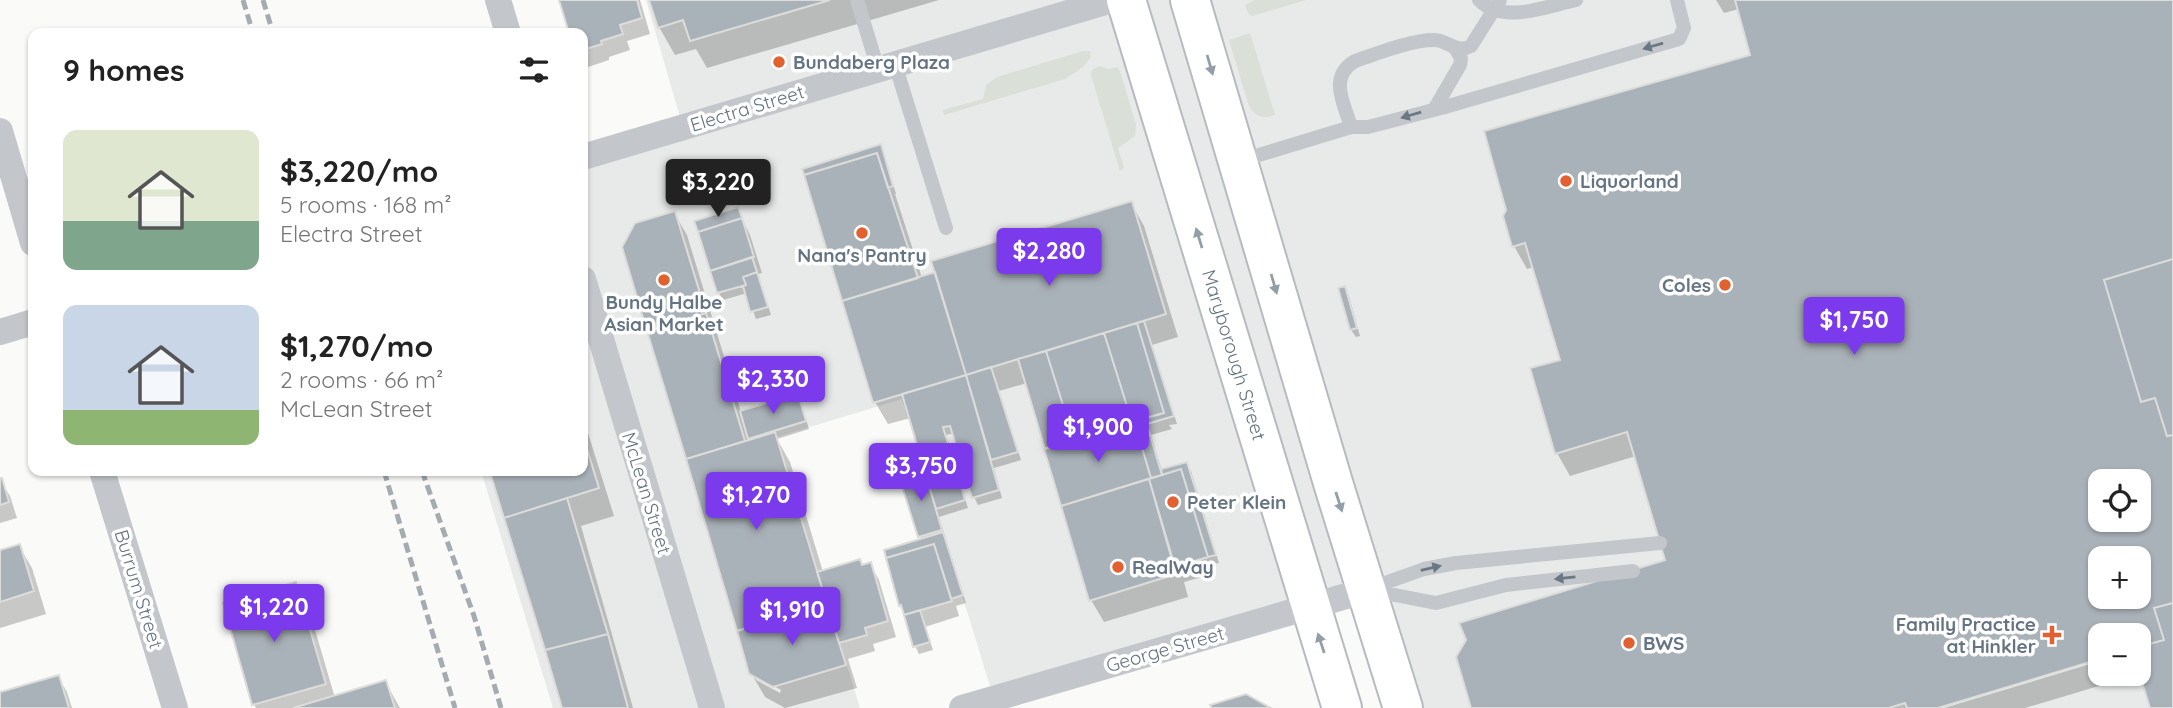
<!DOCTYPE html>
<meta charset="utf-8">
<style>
body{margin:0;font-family:Quicksand,sans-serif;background:#f6f6f6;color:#222;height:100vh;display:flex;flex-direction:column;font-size:26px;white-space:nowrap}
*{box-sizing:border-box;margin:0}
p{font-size:23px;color:#767676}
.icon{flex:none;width:38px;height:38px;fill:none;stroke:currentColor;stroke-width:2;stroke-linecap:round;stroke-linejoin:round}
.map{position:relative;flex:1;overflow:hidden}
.sheet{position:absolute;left:28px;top:28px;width:560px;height:448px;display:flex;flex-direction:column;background:#fff;border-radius:14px;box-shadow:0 2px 5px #0004}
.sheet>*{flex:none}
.controls{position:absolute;left:2088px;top:469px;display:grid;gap:14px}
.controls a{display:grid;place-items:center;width:63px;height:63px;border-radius:14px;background:#fff;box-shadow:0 2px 5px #0004;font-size:35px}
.price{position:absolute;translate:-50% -60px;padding:0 16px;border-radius:7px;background:#7c3aed;color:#fff;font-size:23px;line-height:46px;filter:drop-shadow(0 2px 4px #0008)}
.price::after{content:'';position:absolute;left:50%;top:42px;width:21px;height:16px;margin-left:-10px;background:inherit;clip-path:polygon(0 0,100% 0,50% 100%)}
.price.on{background:#222;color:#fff}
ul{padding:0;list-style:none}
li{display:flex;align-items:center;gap:21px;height:175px;padding:0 35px}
li span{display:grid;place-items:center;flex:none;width:196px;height:140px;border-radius:14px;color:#555}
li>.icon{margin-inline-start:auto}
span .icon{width:84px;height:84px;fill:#fffc;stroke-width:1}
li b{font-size:30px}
h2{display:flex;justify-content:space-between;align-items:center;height:84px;padding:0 35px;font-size:30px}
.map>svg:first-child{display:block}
.built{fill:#e8e9e9;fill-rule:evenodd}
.green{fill:#dadfd7}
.shadow{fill:#0003;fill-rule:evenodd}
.building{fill:#aab2b9;stroke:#dcdcda;stroke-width:2;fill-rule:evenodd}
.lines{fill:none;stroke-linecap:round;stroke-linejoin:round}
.secondary-casing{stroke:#b6bbc0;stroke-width:42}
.lane{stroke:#c3c7cb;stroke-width:14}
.street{stroke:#c3c7cb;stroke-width:26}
.secondary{stroke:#fff;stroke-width:38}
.rail{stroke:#a4abb1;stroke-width:5;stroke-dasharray:10 5;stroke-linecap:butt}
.oneway{fill:#6a7886}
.oneway2{fill:#939ea8}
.poi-dot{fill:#e26130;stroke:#fff;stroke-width:2.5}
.labels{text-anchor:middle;stroke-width:7;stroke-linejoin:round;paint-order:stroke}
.poi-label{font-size:19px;font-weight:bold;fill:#657482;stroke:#fff;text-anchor:start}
.street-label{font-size:19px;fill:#657482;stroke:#fff}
</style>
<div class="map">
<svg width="2173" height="708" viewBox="0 0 2173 708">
<rect width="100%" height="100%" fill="#fafaf8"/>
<path class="built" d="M646,0H2173V708H1400L1363,588L993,696L902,399L777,437L860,708H553L481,471H583V154L682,124ZM2100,481H2138V520H2100ZM2100,558H2138V597H2100ZM2100,635H2138V674H2100Z"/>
<path class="green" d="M1254,0H1306L1252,16L1248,13L1245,5Z
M1250,33L1275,115C1264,119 1255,117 1249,106L1229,40Z
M1083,51H1090L1091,57L1083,67L1065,79L944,115L943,110L983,99L986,85L997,77Z
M1099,66L1109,69L1117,67L1120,71L1136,125L1135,136L1118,148L1124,168L1120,171L1091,75L1092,70Z"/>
<path class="shadow" d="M560,0H640L650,34L627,41L630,50L609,57V60L585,68L583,64V33H570Z
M651,0H939L707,68L696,49L675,55L659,27Z
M1716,0H2173V708H2152L2142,673L2025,708H1944L2100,661V674H2138V635H2100V658L1932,708H1473L1668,562L1636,456L1570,476L1557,453L1532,370L1562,362L1534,267L1527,269L1514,246L1752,56L1739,9L1724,13ZM2100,481H2138V520H2100ZM2100,558H2138V597H2100Z
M880,146L884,154L896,194H895L922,278L1131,203L1144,226L1178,337L1152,345L1177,424L1169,425L1172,429L1151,435L1162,471L1187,464L1191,471L1219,563L1213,564L1216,573L1184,582L1188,597L1104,622L1091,600L1027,383L999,391L1021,460L994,468L1002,498L978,505L974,497L954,433L946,435L968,508L939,517L966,603L956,606L959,616L925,627L933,650L919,654L915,646L906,616L900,606L886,551L922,540L901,478L926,470L911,418L888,424L875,402ZM1052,375H1055L1078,448L1075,449Z
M674,213L687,235L741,412L797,396L801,403L809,429L777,439L790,462L823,572L870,564L879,580L896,637L873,644L875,651L848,659L857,688L785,708L765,697L751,673L688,458ZM756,676L781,690L780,693L756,680Z
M741,217L750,235L762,273L758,274L771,315L756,319L747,293L723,300L719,293L699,231Z
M1345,288L1349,296L1360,336L1356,337L1351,330L1340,290Z
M583,417L614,516L581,526L633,708H563L500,471H583Z
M0,480L10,496L17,518L0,523Z
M19,546L32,568L46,614L0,628V552Z
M295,584L308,606L335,698L386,683L400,708H256L254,704Z
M58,677L67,692L72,708H0V694Z"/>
<path class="building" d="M559,0H637L642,18L620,25L623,34L601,41L602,44L583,50V33H569Z
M649,0H830L690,41L683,20L658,28Z
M1735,0H2173V259L2104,280L2141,402L2155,398L2167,436L2173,435V603L2154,608L2164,640L2138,647V635H2100V659L1938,708H1907L1905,703L1889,708H1471L1456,657L1466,640L1459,623L1665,560L1627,432L1555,454L1530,368L1560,360L1525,243L1512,247L1503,216L1506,210L1484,131L1750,55ZM2100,481H2138V520H2100ZM2100,558H2138V597H2100Z
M881,144L893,186L888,188L877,153L804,175L802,169Z
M877,153L918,278L842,301L804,175Z
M1132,201L1166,314L966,375L931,261Z
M738,207L742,218L698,232L694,221Z
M675,211L706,313L647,331L622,247L635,223Z
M742,218L754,257L710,271L698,232Z
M752,257L757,272L743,277L746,285L717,293L710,271Z
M2173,259V435L2167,436L2155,398L2141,402L2104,280Z
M757,272L768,307L750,312L743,286L746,285L743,277Z
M935,272L966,375L873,403L842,301Z
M1345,286L1357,328L1350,330L1338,288Z
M706,313L745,441L686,459L647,331Z
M1144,321L1174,416L1147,424L1145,418L1164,413L1137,323Z
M1137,323L1164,413L1132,422L1104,333Z
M1104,333L1132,422L1074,440L1046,351Z
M1046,351L1074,440L1045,449L1018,359Z
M991,367L1018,452L991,460L966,375Z
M966,375L999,490L972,498L950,426L943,427L965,500L936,509L902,394Z
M798,394L806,421L748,439L740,411Z
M1145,418L1162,475L1151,478L1134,421Z
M1134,421L1151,478L1061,506L1044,449Z
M775,432L827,604L737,631L686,459Z
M583,436L599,488L504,518L491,476L499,473L498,471H583Z
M1187,462L1216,555L1208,557L1181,469L1162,475L1161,469Z
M924,469L942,530L918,537L899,477Z
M1181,469L1208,557L1175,567L1149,479Z
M0,478H2L9,502L0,505Z
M1149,479L1176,574L1089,601L1061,506Z
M567,498L608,634L545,650L504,518Z
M943,532L963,595L951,599L934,544L886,558L884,550Z
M20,544L34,591L0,602V550Z
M934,544L952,601L904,615L901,605L899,606L886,558Z
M860,559L862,565L871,562L888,621L865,628L867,635L839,643L817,572Z
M296,582L326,684L252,705L223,603Z
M2173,603V708H2150L2138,669V647L2164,640L2154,608Z
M827,604L846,665L773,687L749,674L737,631Z
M920,610L930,642L913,647L904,615Z
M608,634L628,708H562L545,650Z
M59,675L69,708H0V692Z
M386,680L395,708H293Z
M1246,694L1271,708H1212L1210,705Z"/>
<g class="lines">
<defs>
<g id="secondary">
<path id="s1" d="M1126,0L1342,708"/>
<path d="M1190,0L1334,486L1403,708"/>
</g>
</defs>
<use href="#secondary" class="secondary-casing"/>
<path class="lane" d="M857,0L878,69
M1479,0C1503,25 1547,6 1576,0
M895,64L946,228
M1435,108L1460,65L1461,58L1456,49
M1351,127C1344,103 1328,77 1355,61C1376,54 1414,39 1435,40C1449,41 1457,54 1471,46L1500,0
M1239,161L1351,127H1368L1445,107L1679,39L1684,28L1677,0
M1368,589L1424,569L1456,563L1660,543
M1369,590L1436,603L1506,585L1633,571"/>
<path class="street" d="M498,0L508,33
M0,131L33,243
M583,157L1112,0
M583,279L712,708
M0,332L33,322
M102,471L175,708
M962,708L1367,590"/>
<use href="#secondary" class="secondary"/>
<path class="rail" d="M243,0L253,33
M263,0L273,33
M384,471L455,708
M422,471L474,616L501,708"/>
</g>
<defs><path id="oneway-solid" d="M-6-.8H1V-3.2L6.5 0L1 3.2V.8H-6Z" transform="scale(1.75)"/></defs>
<g class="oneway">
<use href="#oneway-solid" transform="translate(1653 46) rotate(164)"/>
<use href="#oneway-solid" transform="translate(1411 115) rotate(164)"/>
<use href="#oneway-solid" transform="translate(1431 568) rotate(-13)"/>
<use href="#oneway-solid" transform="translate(1565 578) rotate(174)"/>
</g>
<g class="oneway2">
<use href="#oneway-solid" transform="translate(1210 65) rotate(74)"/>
<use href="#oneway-solid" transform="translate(1199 238) rotate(-107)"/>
<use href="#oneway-solid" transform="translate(1274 284) rotate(74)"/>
<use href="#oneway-solid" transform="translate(1339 502) rotate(72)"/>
<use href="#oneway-solid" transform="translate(1321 643) rotate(-108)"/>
</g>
<g class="poi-dot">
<circle cx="779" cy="62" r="7"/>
<circle cx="1566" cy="181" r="7"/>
<circle cx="862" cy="233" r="7"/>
<circle cx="664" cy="280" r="7"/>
<circle cx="1725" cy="285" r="7"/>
<circle cx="1173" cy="502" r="7"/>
<circle cx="1118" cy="567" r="7"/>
<path d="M2048.5 624.5h7v7h7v7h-7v7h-7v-7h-7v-7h7z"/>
<circle cx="1629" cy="643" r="7"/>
</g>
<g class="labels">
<g class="poi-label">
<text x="793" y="69">Bundaberg Plaza</text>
<text x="1580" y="188">Liquorland</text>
<text x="862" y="262" text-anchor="middle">Nana's Pantry</text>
<text x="1711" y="292" text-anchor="end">Coles</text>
<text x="664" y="309" text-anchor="middle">Bundy Halbe<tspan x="664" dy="22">Asian Market</tspan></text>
<text x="1187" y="509">Peter Klein</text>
<text x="1132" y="574">RealWay</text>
<text x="2036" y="631" text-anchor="end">Family Practice<tspan x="2036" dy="22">at Hinkler</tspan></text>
<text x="1643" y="650">BWS</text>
</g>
<g class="street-label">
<text transform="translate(747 108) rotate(-17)" y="7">Electra Street</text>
<text dy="7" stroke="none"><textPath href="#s1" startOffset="371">Maryborough Street</textPath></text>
<text transform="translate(647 493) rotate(73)" y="7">McLean Street</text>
<text transform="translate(139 589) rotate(73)" y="7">Burrum Street</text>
<text transform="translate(1165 649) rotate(-16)" y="7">George Street</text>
</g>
</g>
</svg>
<div class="controls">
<a><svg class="icon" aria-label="locate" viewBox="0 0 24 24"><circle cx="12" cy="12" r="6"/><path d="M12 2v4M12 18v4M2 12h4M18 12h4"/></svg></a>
<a>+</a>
<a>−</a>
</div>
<b class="price on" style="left:718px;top:219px">$3,220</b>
<b class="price" style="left:1049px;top:288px">$2,280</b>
<b class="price" style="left:1854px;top:357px">$1,750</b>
<b class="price" style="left:773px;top:416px">$2,330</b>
<b class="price" style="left:1098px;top:464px">$1,900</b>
<b class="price" style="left:921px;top:503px">$3,750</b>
<b class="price" style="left:756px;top:532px">$1,270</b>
<b class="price" style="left:274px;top:644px">$1,220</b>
<b class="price" style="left:792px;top:647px">$1,910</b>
<section class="sheet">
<h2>9 homes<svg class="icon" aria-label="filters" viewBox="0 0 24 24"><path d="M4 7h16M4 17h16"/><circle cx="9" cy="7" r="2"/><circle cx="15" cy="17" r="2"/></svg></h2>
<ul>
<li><span style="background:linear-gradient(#dfe7d0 65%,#7fa58c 0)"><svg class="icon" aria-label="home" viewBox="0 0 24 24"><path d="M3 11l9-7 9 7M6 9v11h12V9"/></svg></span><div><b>$3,220/mo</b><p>5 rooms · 168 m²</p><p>Electra Street</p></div></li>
<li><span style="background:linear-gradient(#c9d6e8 75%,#8fb573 0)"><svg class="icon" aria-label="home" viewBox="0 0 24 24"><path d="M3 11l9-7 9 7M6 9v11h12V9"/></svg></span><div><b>$1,270/mo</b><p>2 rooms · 66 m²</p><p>McLean Street</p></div></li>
</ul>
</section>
</div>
